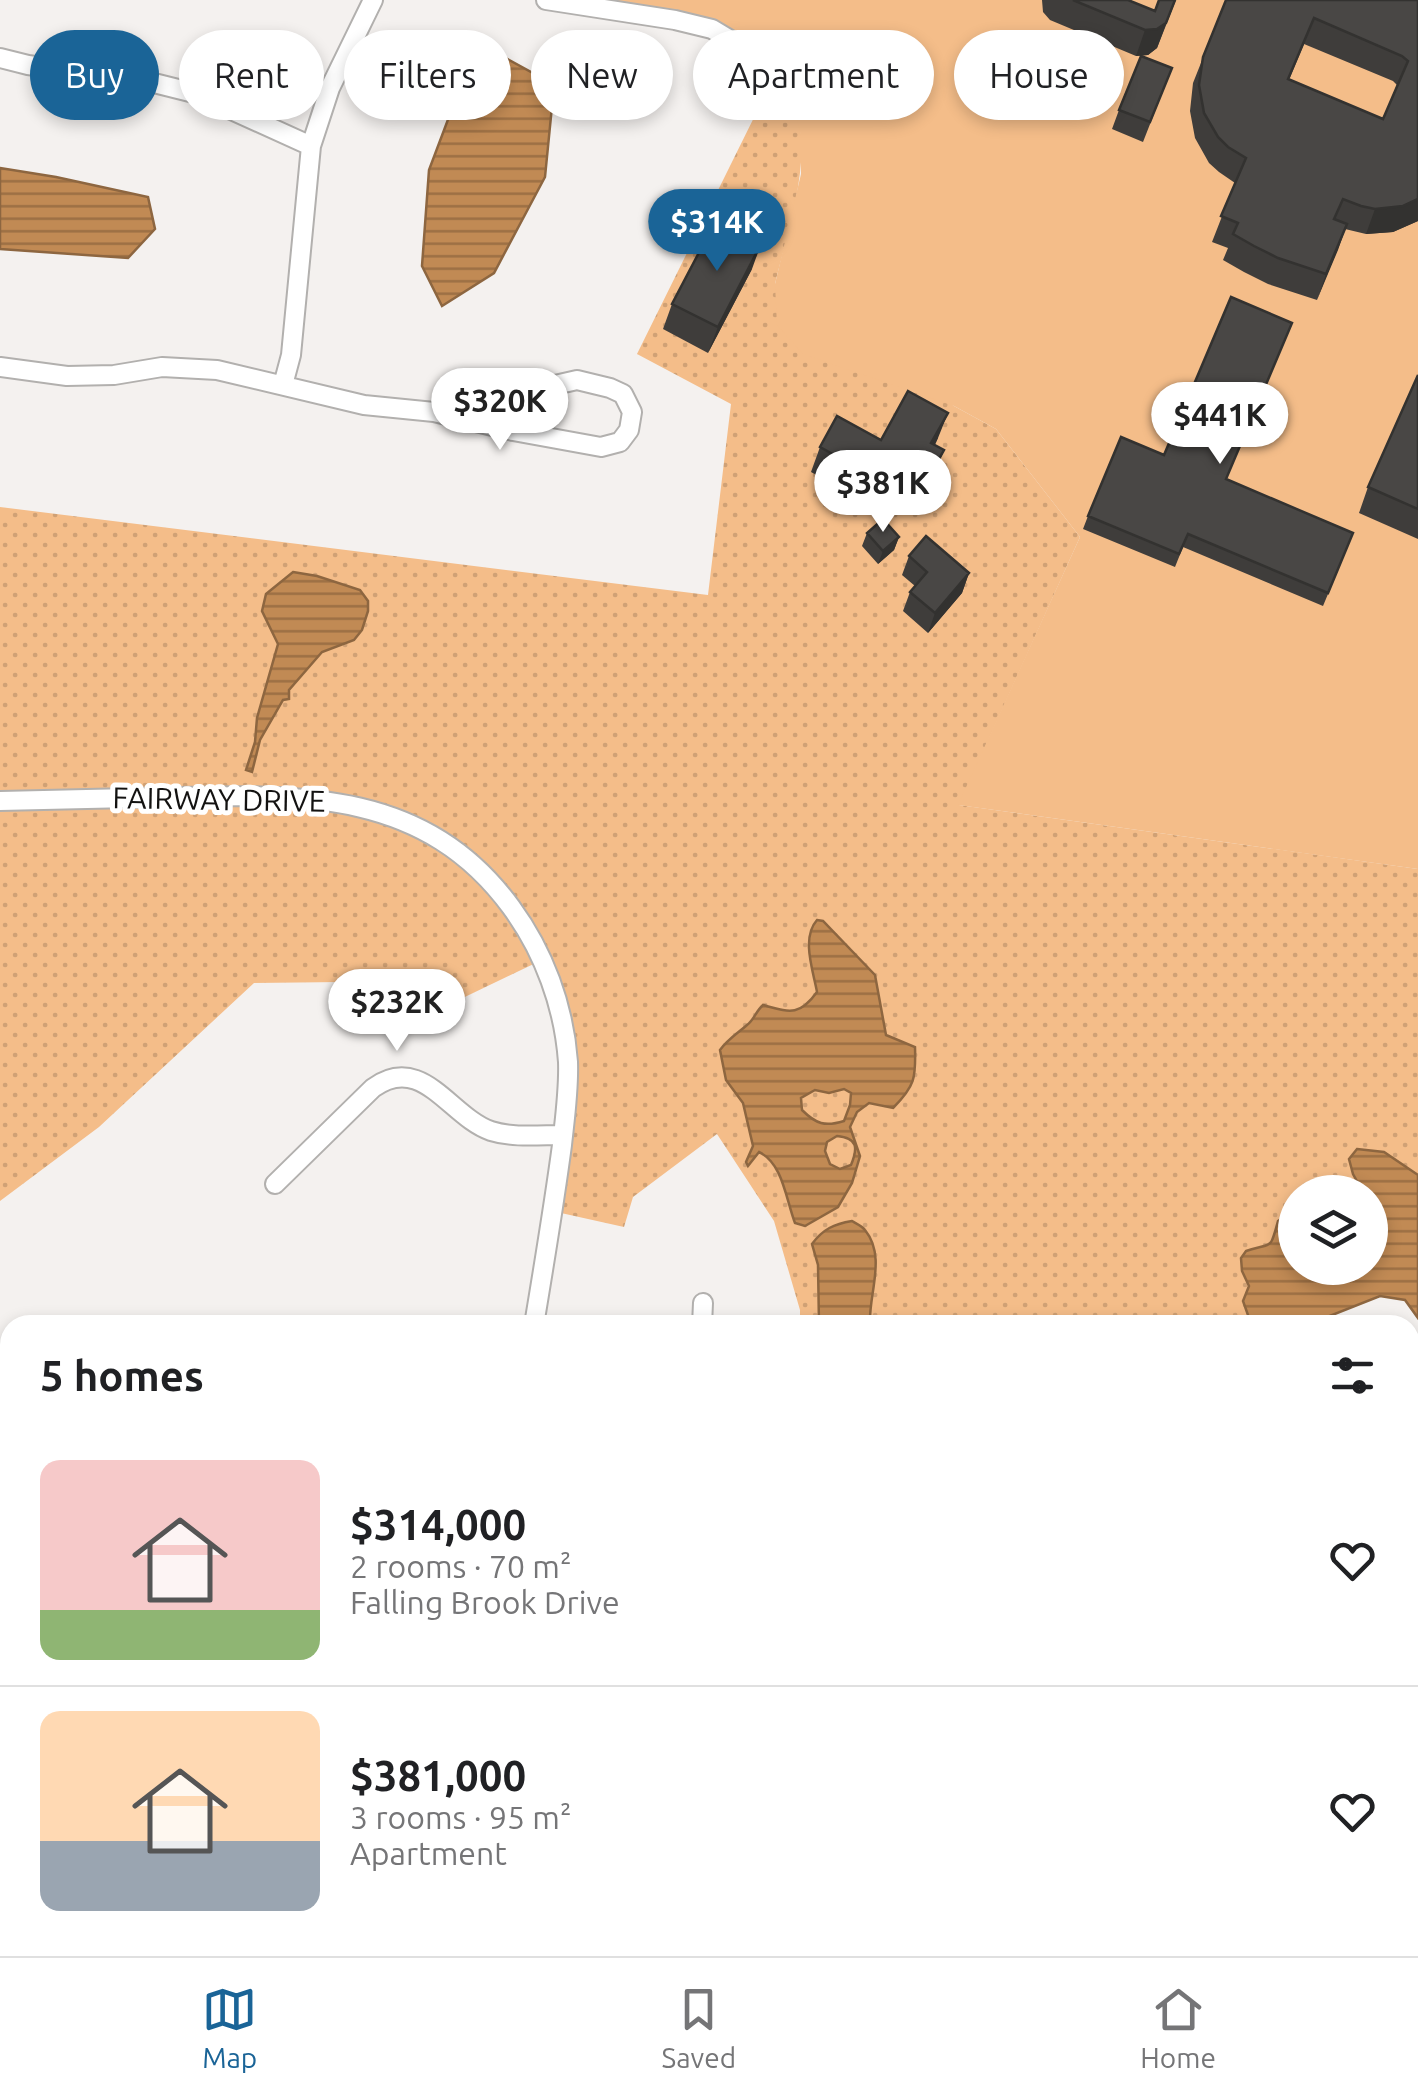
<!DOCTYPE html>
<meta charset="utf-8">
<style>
body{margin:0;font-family:Ubuntu,sans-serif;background:#f6f6f6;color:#202124;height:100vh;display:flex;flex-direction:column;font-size:38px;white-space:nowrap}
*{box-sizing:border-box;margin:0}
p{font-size:32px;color:#757577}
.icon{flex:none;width:55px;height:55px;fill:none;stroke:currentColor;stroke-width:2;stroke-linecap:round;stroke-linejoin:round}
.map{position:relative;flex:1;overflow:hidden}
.sheet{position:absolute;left:0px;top:1315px;width:1420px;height:642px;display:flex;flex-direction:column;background:#fff;border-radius:30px 30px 0 0;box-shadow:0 5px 15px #0003}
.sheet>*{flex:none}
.top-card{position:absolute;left:30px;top:30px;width:1360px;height:90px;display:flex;gap:20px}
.controls{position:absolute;left:1278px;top:1175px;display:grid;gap:20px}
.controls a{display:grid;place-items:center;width:110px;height:110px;border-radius:50%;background:#fff;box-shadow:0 5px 15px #0003;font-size:50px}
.price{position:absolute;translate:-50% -85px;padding:0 22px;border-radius:35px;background:#fff;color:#222;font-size:32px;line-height:65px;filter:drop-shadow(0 2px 5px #0008)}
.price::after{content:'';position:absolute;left:50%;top:60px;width:30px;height:22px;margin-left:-15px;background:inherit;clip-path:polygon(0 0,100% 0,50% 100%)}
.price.on{background:#1a6497;color:#fff}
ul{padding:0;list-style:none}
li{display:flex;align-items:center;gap:30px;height:250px;padding:0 40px}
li+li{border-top:2px solid #e0e0e0}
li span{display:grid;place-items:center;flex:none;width:280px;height:200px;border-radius:20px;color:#555}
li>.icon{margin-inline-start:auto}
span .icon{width:120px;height:120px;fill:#fffc;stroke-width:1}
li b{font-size:42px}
h2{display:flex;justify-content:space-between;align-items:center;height:120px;padding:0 40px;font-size:42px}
.tag{padding:0 35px;border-radius:45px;background:#fff;box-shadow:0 5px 15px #0003;font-size:35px;line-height:90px}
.tag.on{background:#1a6497;color:#fff}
.menu{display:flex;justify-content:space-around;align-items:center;height:140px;border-top:2px solid #e0e0e0;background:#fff;font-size:28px;color:#757577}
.menu a{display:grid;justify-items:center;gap:5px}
.menu .on{color:#1a6497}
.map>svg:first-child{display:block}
.grass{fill:url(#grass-dots);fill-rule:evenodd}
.garden{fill:#f4bd89}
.water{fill:url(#water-rules);stroke:#8d6640;stroke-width:2.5;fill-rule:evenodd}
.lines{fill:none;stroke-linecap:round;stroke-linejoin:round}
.street-casing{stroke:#b2b0ae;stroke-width:22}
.street{stroke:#fff;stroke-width:18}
.wall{fill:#3f3d3b;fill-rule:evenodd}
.shaded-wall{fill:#333230}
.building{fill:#494745;stroke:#333230;stroke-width:2.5;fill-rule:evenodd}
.labels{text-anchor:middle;stroke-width:10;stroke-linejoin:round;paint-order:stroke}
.street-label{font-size:30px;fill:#131211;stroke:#fff}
</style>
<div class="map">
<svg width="1418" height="1956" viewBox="0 0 1418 1956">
<defs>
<pattern id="grass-dots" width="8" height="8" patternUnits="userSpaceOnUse" patternTransform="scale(2.5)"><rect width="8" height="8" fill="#f4bd89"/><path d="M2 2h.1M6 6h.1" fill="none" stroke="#d0a175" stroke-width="1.8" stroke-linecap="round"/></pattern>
<pattern id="water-rules" width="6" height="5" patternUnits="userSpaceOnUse" patternTransform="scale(2.5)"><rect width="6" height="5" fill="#c18a54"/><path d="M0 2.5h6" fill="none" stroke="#9c6f44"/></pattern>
</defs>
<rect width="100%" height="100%" fill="#f4f1ef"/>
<path class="grass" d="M775,75C781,84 789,92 793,101C816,152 787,232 775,284L954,406L996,429L1080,537L959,805L1418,869V1318L1405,1300L1381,1296L1307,1325H800V1310L774,1221L717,1134L633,1197L624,1227L552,1211L568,1079L542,960L444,1007L417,971L342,982L254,983L99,1127L0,1201V507L708,595L731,404L637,354ZM1295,1192H1370V1268H1295Z
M847,1948H1248L1249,1956H849Z"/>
<path class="garden" d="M598,0H1418V869L958,805L1080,537L996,429L954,406L803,354L777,325L775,284L801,174V136L793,102L775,75L712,29Z"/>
<path class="water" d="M502,56L540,77L553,96L545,177L494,273L442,306L422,266L429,170L458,93Z
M0,168L56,177L148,197L155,229L128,258L0,249Z
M293,572L317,576L360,590L368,601V611L362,630L354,640L322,652L289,690V699L283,700L260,740L252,772L246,770L255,742L257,718L278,644L262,611L266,594Z
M817,920L823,921L875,975L886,1035L915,1047C916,1078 915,1086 893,1108L869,1103L857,1112L850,1127L860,1156L852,1183L838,1207L805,1226L795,1223C786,1200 783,1163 759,1152L748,1166L746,1162L753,1146L743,1103L726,1080L720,1050C729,1038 737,1034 747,1025C754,1020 756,1011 763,1005C789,1012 799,1017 817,992C813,970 801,938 817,920ZM844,1089L851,1093L850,1105L844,1121C825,1127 816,1124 802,1110L801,1098L815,1090L829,1093ZM837,1136C858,1138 858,1148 851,1165L840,1169L830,1164L825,1151L827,1142Z
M1357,1149L1384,1152L1418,1175V1318L1405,1300L1380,1296L1307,1325H1261L1249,1318L1243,1301L1249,1286L1242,1271L1241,1258L1246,1251C1273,1242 1270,1251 1278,1221L1284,1217L1295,1219V1268H1370V1192H1363L1353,1174L1349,1159Z
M852,1221C857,1224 862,1226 865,1230C887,1257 868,1295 870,1325H819L818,1265L812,1244C823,1229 834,1224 852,1221Z"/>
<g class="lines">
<defs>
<path id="street" d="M546,0L675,20L712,29L752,53L775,75L793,102
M0,58L28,65L150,82L194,93L311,146
M0,367L67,376L114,375L162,367L217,370L364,405L434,412L513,431L601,447L620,442L629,430L632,412L623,394L610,388L577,380L555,385L534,401L513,431
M283,385L291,355L311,146L330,88L373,0
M0,801C58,800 116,798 174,797C304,794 426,791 511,907C544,952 564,1006 568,1062C569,1090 565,1117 562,1145C554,1205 544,1265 534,1325
M275,1184L373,1088C422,1052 450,1117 491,1131C513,1138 540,1135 563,1135
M702,1325L703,1303
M0,1418L10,1421
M1410,1540L1418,1544
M1410,1580L1418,1573
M0,1666L10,1669
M1410,1751L1418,1768
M452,1948L471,1951L505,1948
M618,1948L619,1956
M720,1948L725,1956
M302,1956L305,1948"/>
</defs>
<use href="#street" class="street-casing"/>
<use href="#street" class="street"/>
</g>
<path class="wall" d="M1042,0H1128L1155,11L1159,0H1176L1157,48L1148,55L1136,56L1050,20L1043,12Z
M1226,0H1418V221L1393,232L1366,234L1345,229L1317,300L1268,284L1244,272L1223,260L1228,248L1212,242L1235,183L1219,172L1209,163L1195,138L1190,111L1193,83ZM1304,44L1393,81L1397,85L1383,119L1289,80Z
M1172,68L1143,142L1112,129L1119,110Z
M752,269L708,353L663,329L672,304Z
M1418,375V539L1359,513L1368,487Z
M938,438L935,445L934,475L915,510L899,501L891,516L811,472L820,447L881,440Z
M1164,455L1227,480L1348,546L1323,606L1183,547L1175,567L1083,529L1088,516Z
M867,533L899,537L894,550L878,564L862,546Z
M909,556L969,573L962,593L928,633L903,611L910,592L915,586L902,575Z"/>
<path class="shaded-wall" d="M1175,0L1157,48L1148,55L1136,56L1145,30Z
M1418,199V221L1393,232L1366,234L1375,209Z
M1347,224L1338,250L1317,300L1326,274Z
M761,244L752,269L708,353L718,327Z
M948,413L938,438L922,468L931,443Z
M944,450L934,475L915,510L925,484Z
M908,475L899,501L891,516L900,491Z
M899,537L894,550L878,564L883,551Z
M969,573L962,593L928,633L935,613Z"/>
<path class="building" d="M1073,0H1128L1155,11L1159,0H1175L1166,23L1157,29L1145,30Z
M1226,0H1418V199L1403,206L1375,209L1361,206L1343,199L1334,219L1347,224L1326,274L1278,258L1254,246L1233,234L1238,223L1221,216L1246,158L1228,147L1218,137L1204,113L1199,85L1203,57ZM1314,18L1402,56L1408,61L1383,119L1288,79Z
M1141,56L1172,68L1150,122L1119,110Z
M716,220L761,244L718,327L672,304Z
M1231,297L1292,323L1226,479L1353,533L1328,593L1188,534L1179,554L1088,516L1121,437L1164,455Z
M1418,375V509L1368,487Z
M908,391L948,413L931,443L944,450L925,484L908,475L900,491L820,447L837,416L881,440Z
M883,519L899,537L883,551L867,533Z
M926,536L969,573L935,613L910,592L927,572L909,556Z"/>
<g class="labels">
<g class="street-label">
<text transform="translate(219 800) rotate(1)" y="10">FAIRWAY DRIVE</text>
</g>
</g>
</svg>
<div class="controls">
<a><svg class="icon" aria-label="layers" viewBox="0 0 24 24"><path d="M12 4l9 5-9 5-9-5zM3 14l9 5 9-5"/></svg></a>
</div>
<b class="price on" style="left:717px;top:274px">$314K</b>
<b class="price" style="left:500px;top:453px">$320K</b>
<b class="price" style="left:1220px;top:467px">$441K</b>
<b class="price" style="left:883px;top:535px">$381K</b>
<b class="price" style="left:397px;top:1054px">$232K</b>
<div class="top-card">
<a class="tag on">Buy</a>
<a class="tag">Rent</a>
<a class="tag">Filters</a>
<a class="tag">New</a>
<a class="tag">Apartment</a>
<a class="tag">House</a>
</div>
<section class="sheet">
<h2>5 homes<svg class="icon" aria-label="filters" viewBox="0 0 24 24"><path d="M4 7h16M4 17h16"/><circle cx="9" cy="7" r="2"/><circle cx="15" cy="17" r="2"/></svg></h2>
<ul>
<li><span style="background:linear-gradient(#f6c9c9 75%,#8fb573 0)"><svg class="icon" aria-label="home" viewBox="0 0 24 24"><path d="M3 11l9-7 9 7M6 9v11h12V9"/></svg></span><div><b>$314,000</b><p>2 rooms · 70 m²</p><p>Falling Brook Drive</p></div><svg class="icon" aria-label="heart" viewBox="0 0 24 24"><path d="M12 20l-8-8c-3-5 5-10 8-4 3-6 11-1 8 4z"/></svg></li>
<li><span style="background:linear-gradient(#ffd9b3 65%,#9aa5b1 0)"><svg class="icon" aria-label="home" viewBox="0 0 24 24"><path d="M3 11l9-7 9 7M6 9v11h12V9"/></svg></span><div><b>$381,000</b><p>3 rooms · 95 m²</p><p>Apartment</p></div><svg class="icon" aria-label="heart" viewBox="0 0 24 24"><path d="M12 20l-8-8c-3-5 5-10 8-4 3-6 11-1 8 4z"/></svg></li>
</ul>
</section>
</div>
<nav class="menu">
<a class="on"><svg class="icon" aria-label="map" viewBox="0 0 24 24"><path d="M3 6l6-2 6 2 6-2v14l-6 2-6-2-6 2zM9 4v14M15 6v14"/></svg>Map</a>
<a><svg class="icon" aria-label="saved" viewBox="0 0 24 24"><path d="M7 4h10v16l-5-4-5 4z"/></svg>Saved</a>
<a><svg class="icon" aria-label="home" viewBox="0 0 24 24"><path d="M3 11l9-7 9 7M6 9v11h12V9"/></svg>Home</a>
</nav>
